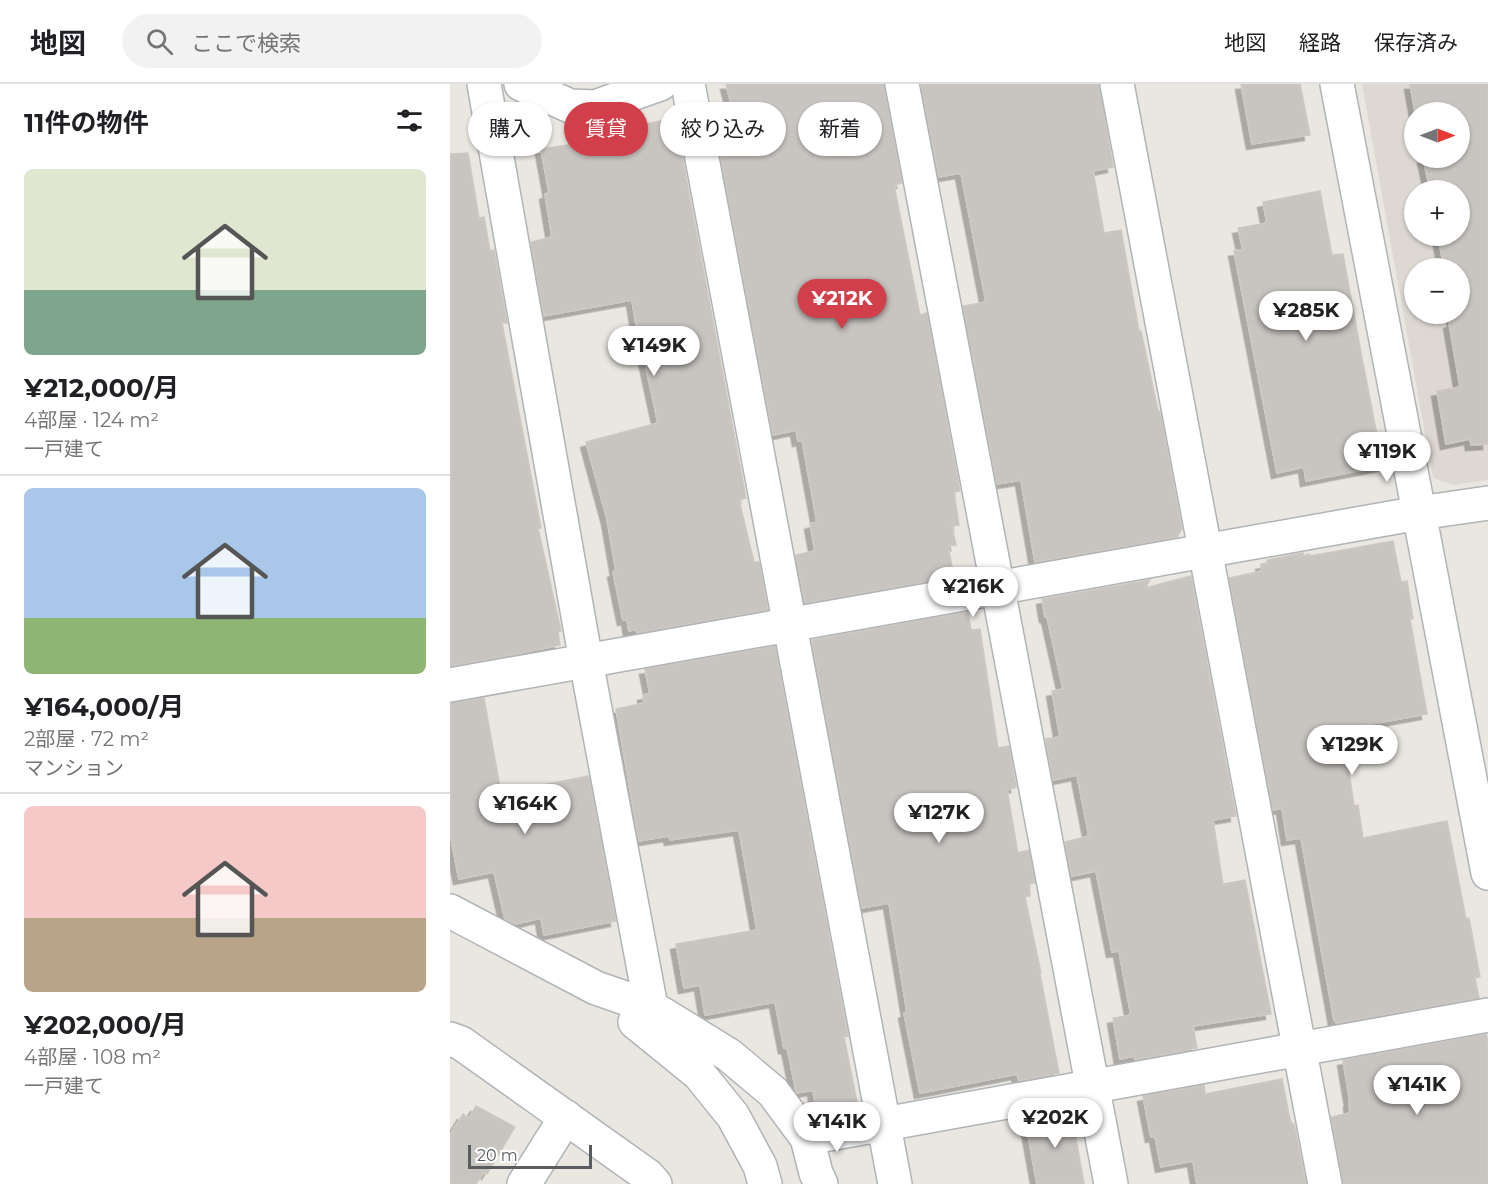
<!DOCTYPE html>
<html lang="ja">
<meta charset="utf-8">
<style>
body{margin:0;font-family:Montserrat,"Noto Sans JP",sans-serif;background:#f2f2f2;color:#202124;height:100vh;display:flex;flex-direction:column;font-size:22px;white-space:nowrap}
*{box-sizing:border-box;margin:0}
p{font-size:20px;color:#757577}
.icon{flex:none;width:33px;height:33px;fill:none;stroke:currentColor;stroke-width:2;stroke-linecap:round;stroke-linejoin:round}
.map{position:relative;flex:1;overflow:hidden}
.panel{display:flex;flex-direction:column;background:#fff;width:450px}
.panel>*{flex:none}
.banner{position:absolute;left:18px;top:18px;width:570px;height:54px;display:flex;gap:12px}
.needle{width:39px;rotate:90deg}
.controls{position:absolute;left:954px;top:18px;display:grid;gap:12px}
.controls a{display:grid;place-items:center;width:66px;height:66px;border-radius:50%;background:#fff;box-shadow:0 2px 4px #0004;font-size:30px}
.scale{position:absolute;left:18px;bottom:15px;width:124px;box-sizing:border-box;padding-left:6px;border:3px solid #595d60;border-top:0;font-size:16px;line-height:21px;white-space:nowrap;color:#595d60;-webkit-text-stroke:4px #fff;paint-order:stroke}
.price{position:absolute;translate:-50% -51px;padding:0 14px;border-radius:21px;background:#fff;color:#222;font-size:20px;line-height:39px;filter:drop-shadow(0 2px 3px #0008)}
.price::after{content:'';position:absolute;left:50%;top:36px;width:18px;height:14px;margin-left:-9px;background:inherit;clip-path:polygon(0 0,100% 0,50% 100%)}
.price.selected{background:#d1404a;color:#fff}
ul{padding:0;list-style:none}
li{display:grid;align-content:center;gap:12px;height:318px;padding:0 24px}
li+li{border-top:2px solid #e0e0e0}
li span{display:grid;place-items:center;height:186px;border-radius:9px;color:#555}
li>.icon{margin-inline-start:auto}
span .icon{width:108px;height:108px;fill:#fffc;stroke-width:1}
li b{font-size:26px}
h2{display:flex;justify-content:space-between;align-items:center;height:72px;padding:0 24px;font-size:26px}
.pill{padding:0 21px;border-radius:27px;background:#fff;box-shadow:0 2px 4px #0004;font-size:21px;line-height:54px}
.pill.selected{background:#d1404a;color:#fff}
header{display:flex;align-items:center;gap:36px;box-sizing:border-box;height:84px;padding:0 30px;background:#fff;border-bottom:2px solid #e0e0e0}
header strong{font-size:28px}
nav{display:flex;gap:33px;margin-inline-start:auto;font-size:21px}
.search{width:420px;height:54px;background:#f2f2f2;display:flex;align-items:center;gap:15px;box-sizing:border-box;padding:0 21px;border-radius:33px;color:#757577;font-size:22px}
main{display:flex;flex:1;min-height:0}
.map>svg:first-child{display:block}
.education{fill:#ddd8d2;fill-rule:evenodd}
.building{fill:#c8c4c0;stroke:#cec8c0;stroke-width:1.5;filter:url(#shadow)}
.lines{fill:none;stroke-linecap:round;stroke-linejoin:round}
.minor-casing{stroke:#b1b4b7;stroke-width:36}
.minor{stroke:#fff;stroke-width:33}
</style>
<header>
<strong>地図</strong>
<div class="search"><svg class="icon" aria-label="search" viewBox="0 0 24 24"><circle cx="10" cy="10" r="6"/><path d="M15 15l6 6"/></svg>ここで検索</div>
<nav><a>地図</a><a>経路</a><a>保存済み</a></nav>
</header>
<main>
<section class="panel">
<h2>11件の物件<svg class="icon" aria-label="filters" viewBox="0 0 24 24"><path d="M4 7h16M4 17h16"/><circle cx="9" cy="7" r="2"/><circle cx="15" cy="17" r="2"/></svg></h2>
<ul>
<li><span style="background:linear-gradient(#dfe7d0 65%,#7fa58c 0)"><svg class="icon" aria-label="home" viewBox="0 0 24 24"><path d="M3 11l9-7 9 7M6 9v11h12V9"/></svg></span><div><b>¥212,000/月</b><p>4部屋 · 124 m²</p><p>一戸建て</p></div></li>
<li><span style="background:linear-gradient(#a9c7e8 70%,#8fb573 0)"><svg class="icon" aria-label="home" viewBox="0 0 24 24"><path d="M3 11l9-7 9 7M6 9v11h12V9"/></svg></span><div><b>¥164,000/月</b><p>2部屋 · 72 m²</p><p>マンション</p></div></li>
<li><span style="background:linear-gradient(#f6c9c9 60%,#b9a48a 0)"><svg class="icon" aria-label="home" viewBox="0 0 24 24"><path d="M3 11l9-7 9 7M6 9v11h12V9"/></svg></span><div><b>¥202,000/月</b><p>4部屋 · 108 m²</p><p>一戸建て</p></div></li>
</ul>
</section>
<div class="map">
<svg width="1038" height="1100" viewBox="0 0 1038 1100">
<defs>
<filter id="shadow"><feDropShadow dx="-5.5" dy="5.5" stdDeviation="0" flood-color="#0004"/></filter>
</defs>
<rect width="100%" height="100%" fill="#eae7e1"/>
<path class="education" d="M912,0H1038V396L1003,401L983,394ZM964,28H1010V74H964ZM964,106H1010V152H964ZM964,184H1010V230H964Z"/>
<path class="building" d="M276,0H434L452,99L444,101L470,231L477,229L510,407L504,408L509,441L502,442L506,461L498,462L504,493L355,519L346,471L365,467L360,440L367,438L352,356L348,357L346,346L323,351L262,27L282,23Z
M471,0H649L663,83L643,87L654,149L671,146L689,247H691L708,327H710L732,445L727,453L585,478L571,396L547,400L513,222L536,218L511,89L489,93Z
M791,0H850L860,51L802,60Z
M960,0H1038V360L1021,361L1020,355L996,360L987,307L1010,303L999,239L1003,238L1002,230H1010V184H994L988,152H1010V106H980L973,74H1010V28H965Z
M225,34L296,414L289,416L304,478H309L318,526L187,549L186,545L179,547L177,535L173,536L163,488L166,487L157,435L136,358L208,339L192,265H190L182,216L94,232L81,158L102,153L95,110L99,109L91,65L175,52L174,44Z
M18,69L29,134L34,133L40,167L44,166L57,239H52L91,444H88L111,547L108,548L110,561L66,570L0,582V70Z
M870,107L882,171L893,170L912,274L933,382L856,397L854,383L827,389L784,167L793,166L788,144L817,139L813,118Z
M943,457L951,498L957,497L963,535H960L977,630L893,645L904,722L908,721L913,754L997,737L1016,835L1019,834L1030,893L1025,894L1029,914L886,939L885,935L884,936L851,754L837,756L832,724L823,726L779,494L812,487L811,480L817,479V476L853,469V472L859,470L860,472Z
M741,492L786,732L763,736L773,800L795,796L821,930L743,942L747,964L685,976L684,972L670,975L663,934L681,931L669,867L662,868L646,787L622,792L615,758L639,752L627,691L603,696L596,655L610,653L602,607L613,605L597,533H595L592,515L700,496L695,504Z
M510,529H518L521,546L530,545L548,664L559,662L566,703L557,706L568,769L579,766L585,799L579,800L580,812L575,813L591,889L590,890L609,989L569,997L567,990L470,1009L454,929L457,928L439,819L412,824L362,556Z
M325,562L398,952L394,953L408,1023L367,1030L363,1006L347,1009L346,1007L337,963L334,964L325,918L255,931L250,901L234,904L226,860L307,846L289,746L220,756L219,752L189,757L166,625L194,619L193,611L200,610L195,585Z
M34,614L51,709L139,692L166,837L94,851L91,834L66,840L55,835L44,788L9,795L0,749V619Z
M1036,950L1038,958V1100H893L881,1033L900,1029L899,1018H900L893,976Z
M832,995L839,1031L842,1040H844L856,1100H747L743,1077L711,1083L705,1052L701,1053L693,1012L754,1001L755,1010Z
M26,1022L65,1043L37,1090L34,1088L26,1100H0V1051L13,1030L19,1034Z
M616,1026L617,1033L622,1032L634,1100H587L575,1034Z"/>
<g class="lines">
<defs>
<path id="minor" d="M34,0L136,577L201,923L185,938L249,990L283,1032L310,1082L315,1100
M71,0L120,22L145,23L210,0
M238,0L445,1100
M452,0L661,1100
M667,0L875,1100
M887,0L1038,789
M0,601L969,429L1038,419
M0,827L146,904L201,923L279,971L323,1008L357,1054L366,1089L371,1100
M0,955L11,959L198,1092L205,1100
M357,1054L1038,931
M74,1100L116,1033"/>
</defs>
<use href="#minor" class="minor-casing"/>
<use href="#minor" class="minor"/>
</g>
</svg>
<div class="controls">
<a><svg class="needle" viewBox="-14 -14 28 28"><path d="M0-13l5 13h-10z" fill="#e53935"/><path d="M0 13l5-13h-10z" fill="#757577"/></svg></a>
<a>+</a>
<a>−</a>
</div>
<div class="scale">20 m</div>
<b class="price selected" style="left:392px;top:246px">¥212K</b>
<b class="price" style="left:856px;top:258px">¥285K</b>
<b class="price" style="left:204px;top:293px">¥149K</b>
<b class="price" style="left:937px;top:399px">¥119K</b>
<b class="price" style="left:523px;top:534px">¥216K</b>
<b class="price" style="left:902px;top:692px">¥129K</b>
<b class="price" style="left:75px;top:751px">¥164K</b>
<b class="price" style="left:489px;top:760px">¥127K</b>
<b class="price" style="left:967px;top:1032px">¥141K</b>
<b class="price" style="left:605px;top:1065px">¥202K</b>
<b class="price" style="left:387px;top:1069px">¥141K</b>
<div class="banner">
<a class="pill">購入</a>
<a class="pill selected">賃貸</a>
<a class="pill">絞り込み</a>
<a class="pill">新着</a>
</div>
</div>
</main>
